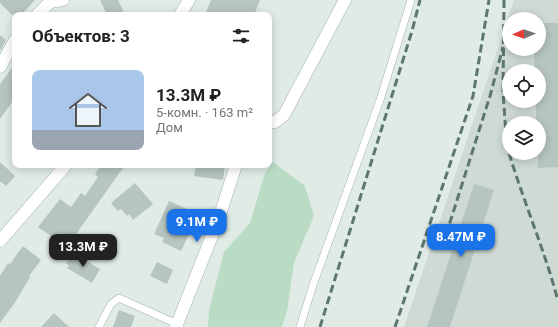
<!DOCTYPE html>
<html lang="ru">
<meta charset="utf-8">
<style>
body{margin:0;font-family:Roboto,sans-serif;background:#f6f6f6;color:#202124;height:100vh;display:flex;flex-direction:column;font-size:15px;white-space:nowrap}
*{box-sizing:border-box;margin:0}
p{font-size:13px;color:#757577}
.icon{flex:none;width:22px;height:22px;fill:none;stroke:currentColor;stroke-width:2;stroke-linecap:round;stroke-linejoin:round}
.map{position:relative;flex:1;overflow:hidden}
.sheet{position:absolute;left:12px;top:12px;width:260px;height:156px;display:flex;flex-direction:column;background:#fff;border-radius:8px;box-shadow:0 2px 10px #0003}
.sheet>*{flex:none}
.needle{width:26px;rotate:268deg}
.buttons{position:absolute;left:502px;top:12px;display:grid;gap:8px}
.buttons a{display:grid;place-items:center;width:44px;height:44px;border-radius:50%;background:#fff;box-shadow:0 2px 10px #0003;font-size:20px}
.price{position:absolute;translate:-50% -34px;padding:0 9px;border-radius:8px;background:#1a73e8;color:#fff;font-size:13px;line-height:26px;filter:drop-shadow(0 1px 2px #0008)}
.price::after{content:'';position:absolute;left:50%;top:24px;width:12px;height:9px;margin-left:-6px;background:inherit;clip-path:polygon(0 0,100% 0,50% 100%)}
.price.active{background:#222;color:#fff}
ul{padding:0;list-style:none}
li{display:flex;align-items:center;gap:12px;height:100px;padding:0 20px}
li span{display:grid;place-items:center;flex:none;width:112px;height:80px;border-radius:8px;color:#555}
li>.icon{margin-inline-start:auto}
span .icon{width:48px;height:48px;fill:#fffc;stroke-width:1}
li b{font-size:17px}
h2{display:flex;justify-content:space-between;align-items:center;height:48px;padding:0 20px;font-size:17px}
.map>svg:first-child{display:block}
.built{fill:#cfdad5;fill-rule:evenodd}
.green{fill:#badbc4}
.building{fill:#b6c5bf}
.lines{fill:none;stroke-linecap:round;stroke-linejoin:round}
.lane-casing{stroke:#a3b2ad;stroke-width:8}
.street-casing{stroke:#a3b2ad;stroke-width:13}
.lane{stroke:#fff;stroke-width:7}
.street{stroke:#fff;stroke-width:12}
.rail{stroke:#5c7670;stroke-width:3;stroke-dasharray:8 4;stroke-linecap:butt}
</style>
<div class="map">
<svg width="558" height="327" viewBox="0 0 558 327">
<rect width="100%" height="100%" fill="#e0ebe6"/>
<path class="built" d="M514,0H558V327H404ZM509,19H539V49H509ZM509,71H539V101H509ZM509,123H539V153H509Z"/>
<path class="green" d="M273,162L305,186L314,216L294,263L287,311L282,327H208L209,310L224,252L250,223L265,173Z"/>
<path class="building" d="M0,0H35L21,15H12L0,3Z
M100,0H118L125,15H107Z
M211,0H260L254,15H205Z
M539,23H558V167L538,168L539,123H536V101H539V71H535L534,49H539Z
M0,35L6,40L1,50L0,49Z
M15,64V98L0,119V84Z
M0,162L15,176L6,186L0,181Z
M101,165H125L67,247L38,227L60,199L71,207L81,193L85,196L98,177L95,174Z
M196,165H225L223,180L194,176Z
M135,183L153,204L133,220L129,214L127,216L121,209L118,211L111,203Z
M474,184L494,190L450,327H427Z
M169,201L187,209L185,215L196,220L181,251L162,242L164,238L154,234Z
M23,246L41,260L29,276L30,277L16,301L0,323V276L8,263L10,264Z
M73,253L100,269L92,283L67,268L69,265L66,264Z
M157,262L173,270L167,284L150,276Z
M119,310L135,316L131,327H113Z
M54,313L69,327H41Z"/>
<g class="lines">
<defs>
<path id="lane" d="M99,327L111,304L119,298L177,324
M300,327L313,285L380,100L411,0"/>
<path id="street" d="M37,15L50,2L63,0
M180,15L189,0
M0,67L15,40
M269,122H275L284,115L345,0
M0,241L66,165
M176,327L219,218L236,165"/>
</defs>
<use href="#lane" class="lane-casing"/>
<use href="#street" class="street-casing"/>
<use href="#lane" class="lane"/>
<use href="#street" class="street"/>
<path class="rail" d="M504,0L503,92L507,148L509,153
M509,153C524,203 545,251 558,301
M446,235L490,96L503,47
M320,327L412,31L420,0
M395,327L473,96L489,0"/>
</g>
</svg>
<div class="buttons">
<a><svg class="needle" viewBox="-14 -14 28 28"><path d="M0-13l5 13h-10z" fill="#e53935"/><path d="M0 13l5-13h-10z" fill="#757577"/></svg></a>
<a><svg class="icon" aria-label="locate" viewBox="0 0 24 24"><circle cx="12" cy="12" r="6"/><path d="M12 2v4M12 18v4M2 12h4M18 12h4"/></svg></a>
<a><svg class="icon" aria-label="layers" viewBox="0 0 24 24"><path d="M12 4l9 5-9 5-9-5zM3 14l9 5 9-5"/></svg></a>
</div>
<b class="price" style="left:197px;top:243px">9.1M ₽</b>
<b class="price" style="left:461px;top:258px">8.47M ₽</b>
<b class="price active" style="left:83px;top:268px">13.3M ₽</b>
<section class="sheet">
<h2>Объектов: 3<svg class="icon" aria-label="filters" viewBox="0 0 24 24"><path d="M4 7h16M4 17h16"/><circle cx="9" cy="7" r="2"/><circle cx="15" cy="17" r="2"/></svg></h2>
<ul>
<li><span style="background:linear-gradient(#a9c7e8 75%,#9aa5b1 0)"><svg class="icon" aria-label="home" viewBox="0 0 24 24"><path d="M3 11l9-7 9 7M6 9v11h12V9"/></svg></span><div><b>13.3M ₽</b><p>5-комн. · 163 m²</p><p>Дом</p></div></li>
</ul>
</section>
</div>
